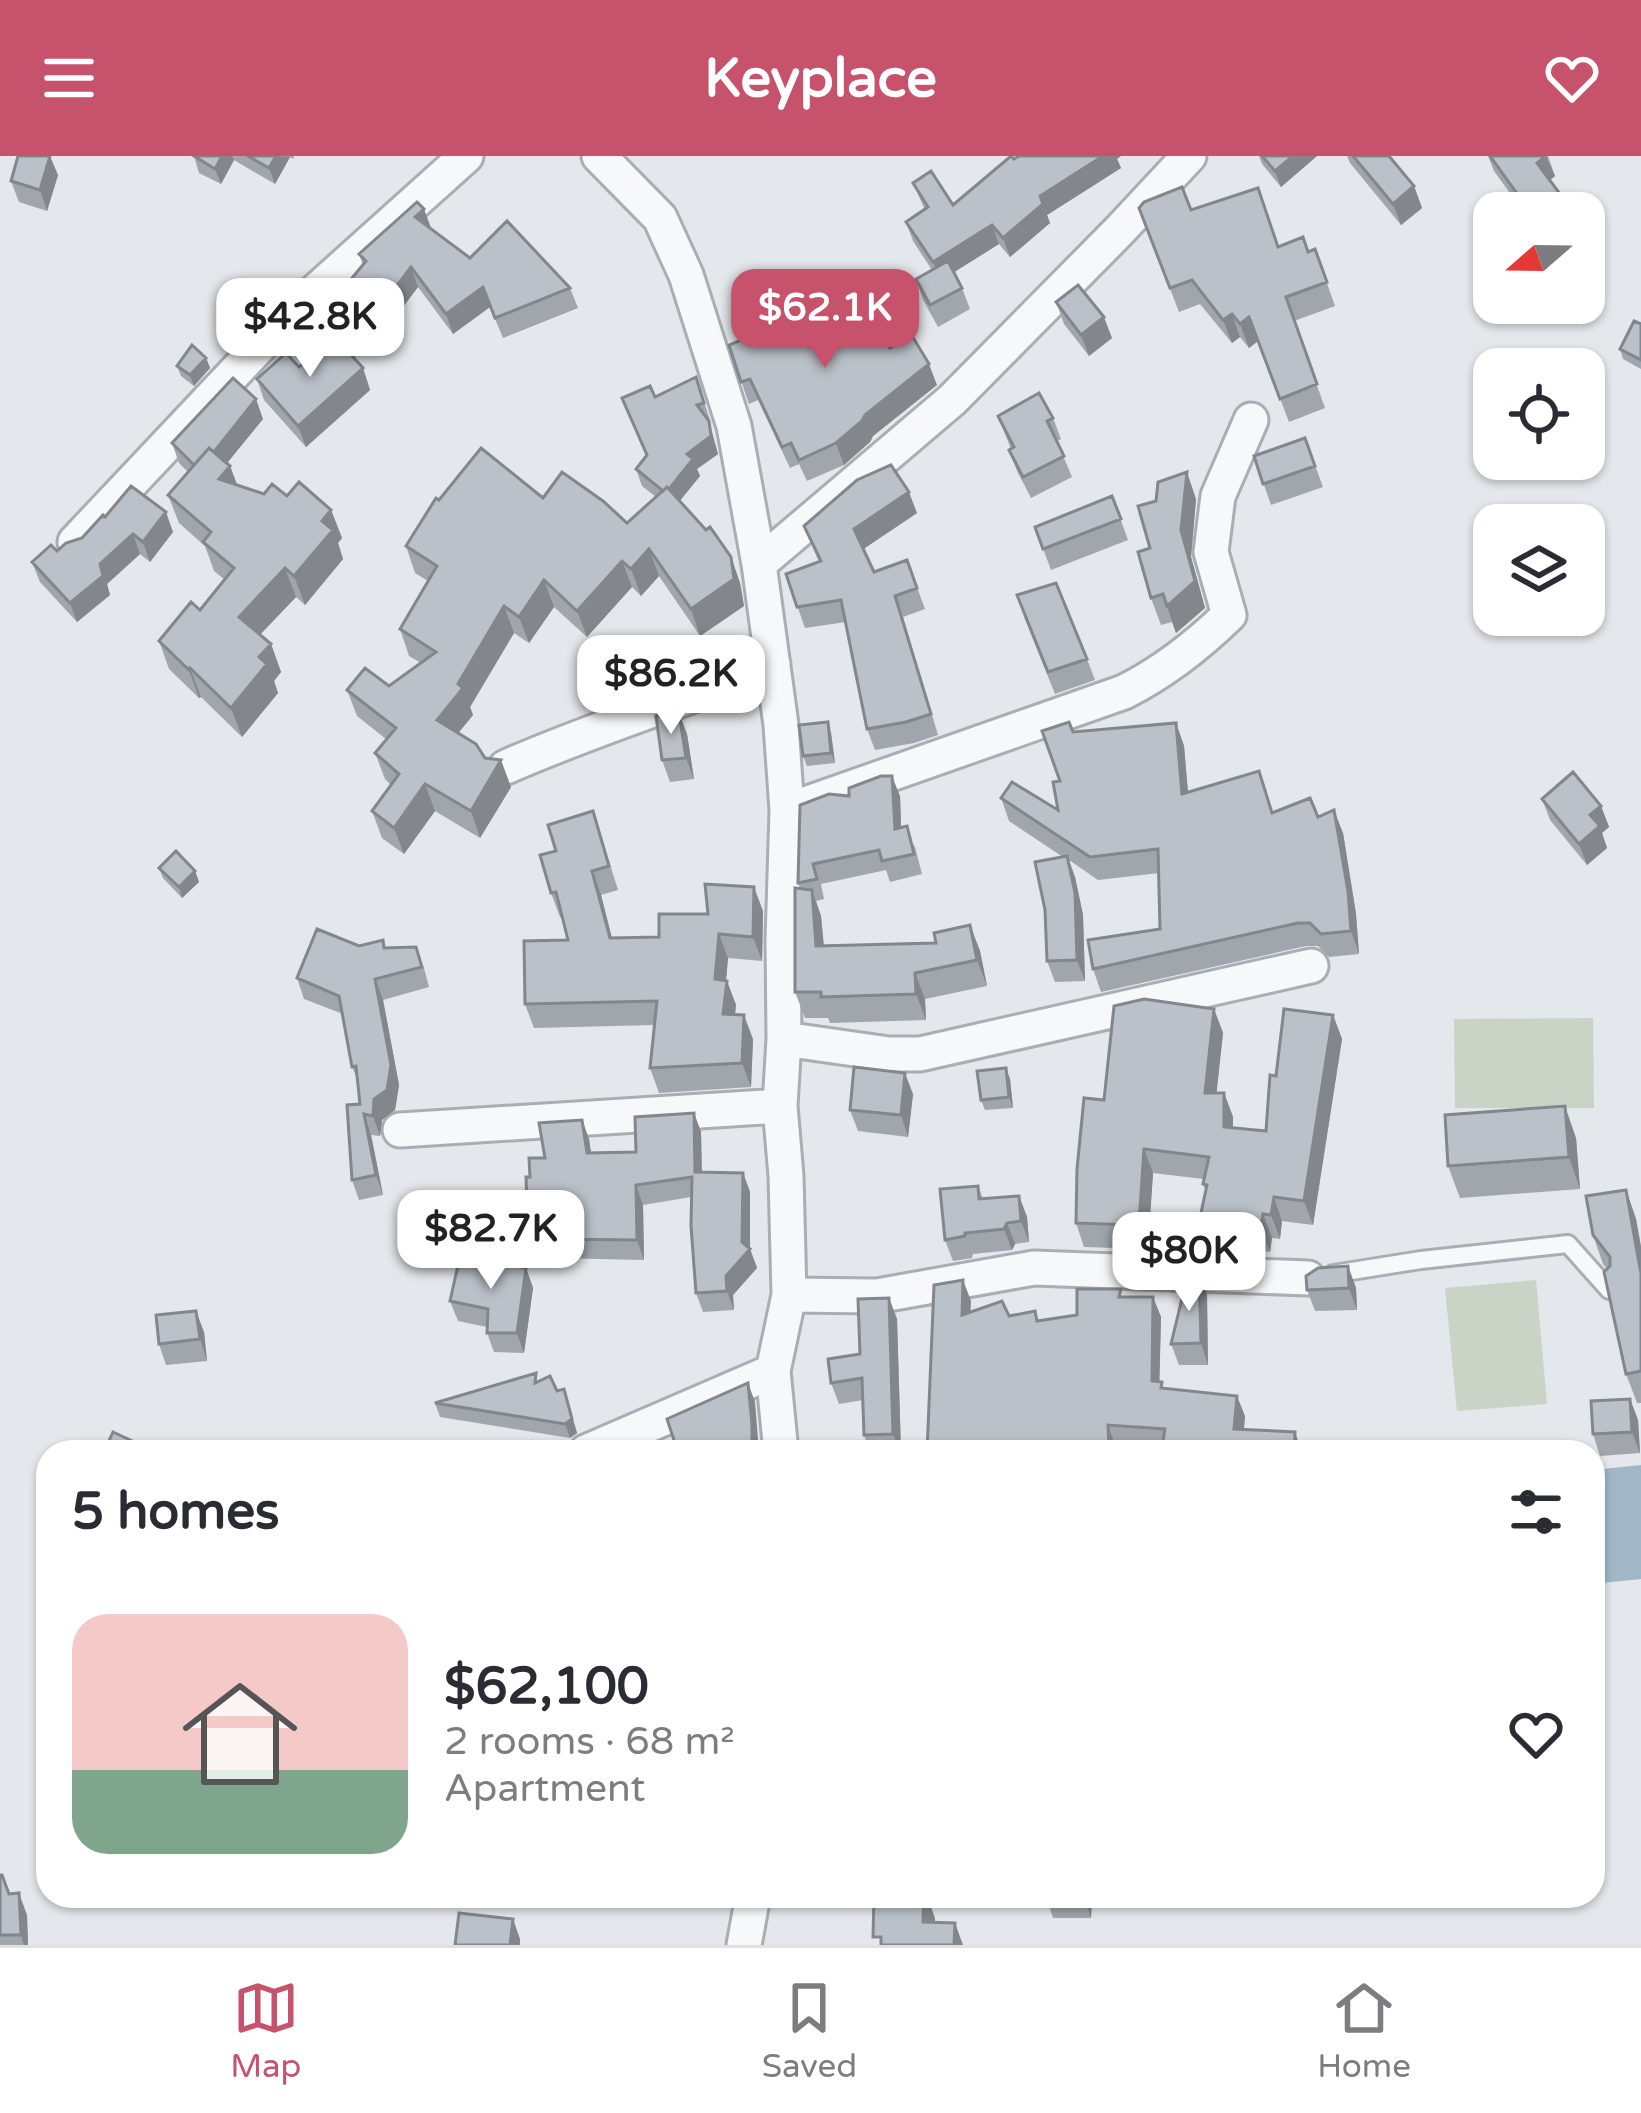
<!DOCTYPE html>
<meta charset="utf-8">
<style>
body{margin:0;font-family:"Varela Round",sans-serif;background:#f7f7f7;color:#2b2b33;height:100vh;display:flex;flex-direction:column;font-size:45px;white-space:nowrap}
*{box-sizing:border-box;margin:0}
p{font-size:39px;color:#7c7c81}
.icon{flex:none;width:66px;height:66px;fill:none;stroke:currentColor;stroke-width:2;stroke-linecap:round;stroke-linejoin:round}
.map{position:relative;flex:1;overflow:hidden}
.side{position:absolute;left:36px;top:1284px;width:1569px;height:468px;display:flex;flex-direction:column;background:#fff;border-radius:36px;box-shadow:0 3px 9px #0004}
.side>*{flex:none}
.needle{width:78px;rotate:250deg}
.buttons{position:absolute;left:1473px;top:36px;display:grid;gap:24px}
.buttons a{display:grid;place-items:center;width:132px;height:132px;border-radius:24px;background:#fff;box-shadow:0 3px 9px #0004;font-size:60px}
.price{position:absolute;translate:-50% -102px;padding:0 27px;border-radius:24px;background:#fff;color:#222;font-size:39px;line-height:78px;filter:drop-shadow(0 3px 6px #0008)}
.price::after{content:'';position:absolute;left:50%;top:72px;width:36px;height:27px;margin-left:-18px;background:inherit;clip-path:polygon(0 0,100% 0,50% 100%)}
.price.current{background:#c7526c;color:#fff}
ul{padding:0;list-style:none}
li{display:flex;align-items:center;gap:36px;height:300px;padding:0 36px}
li span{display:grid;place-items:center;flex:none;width:336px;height:240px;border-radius:36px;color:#555}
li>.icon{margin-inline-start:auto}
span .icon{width:144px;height:144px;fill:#fffc;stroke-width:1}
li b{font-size:51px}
h2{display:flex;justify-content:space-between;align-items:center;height:144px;padding:0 36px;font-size:51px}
header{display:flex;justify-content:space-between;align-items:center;height:156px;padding:0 36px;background:#c7526c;color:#fff;font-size:54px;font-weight:700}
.tab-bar{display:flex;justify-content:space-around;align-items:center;height:168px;border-top:3px solid #e1e1e2;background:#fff;font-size:33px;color:#7c7c81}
.tab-bar a{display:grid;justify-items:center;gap:6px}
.tab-bar .current{color:#c7526c}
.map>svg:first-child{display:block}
.green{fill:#cad4c6}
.water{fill:#a1b7c8}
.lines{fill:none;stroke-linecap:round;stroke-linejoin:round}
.service-casing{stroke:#a9aeb5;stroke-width:22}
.minor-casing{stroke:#a9aeb5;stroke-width:39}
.service{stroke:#f7f8f9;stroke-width:16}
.minor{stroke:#f7f8f9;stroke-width:33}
.wall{fill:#a1a6ac}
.shaded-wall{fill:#83878c}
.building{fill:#bbc1c8;stroke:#83878c;stroke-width:3}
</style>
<header><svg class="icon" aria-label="menu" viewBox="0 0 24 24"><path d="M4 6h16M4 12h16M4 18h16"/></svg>Keyplace<svg class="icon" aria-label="heart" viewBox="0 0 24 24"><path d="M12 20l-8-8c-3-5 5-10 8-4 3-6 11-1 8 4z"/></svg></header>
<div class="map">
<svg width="1641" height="1789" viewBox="0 0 1641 1789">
<rect width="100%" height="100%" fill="#e4e7eb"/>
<path class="green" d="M1593,862L1594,952H1455L1454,863Z
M1536,1124L1547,1248L1457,1255L1445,1132Z"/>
<path class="water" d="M1641,1309V1423L1593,1428V1314Z"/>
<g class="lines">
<defs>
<path id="service" d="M1333,1118L1421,1104L1568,1088L1609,1134"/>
<path id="minor" d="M599,0L660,62L686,119L734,270L759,408L781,569L787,654L783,784L784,883L780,950L786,1020L789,1139L773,1215L781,1296
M75,386L289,159L466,0
M759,408L952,244L1119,75L1189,0
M506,611C594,572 685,545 773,508
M791,653L1124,536C1164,516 1197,490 1229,459L1211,396L1218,340L1251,264
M784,883L889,898H920L1311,810
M400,974L780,950
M789,1139L877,1140L1034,1112L1308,1122
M586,1296L773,1215
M744,1789L753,1740"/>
</defs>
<use href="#service" class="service-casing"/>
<use href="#minor" class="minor-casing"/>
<use href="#service" class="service"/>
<use href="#minor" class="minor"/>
</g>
<path class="wall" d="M194,0H294L293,3L290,1L275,28L234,4L221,28L199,17Z
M1259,0H1317L1281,31L1262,8Z
M1347,0H1389L1414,30L1422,52L1401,69L1350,7Z
M1488,0H1548L1555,20L1550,24L1570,57H1524L1494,15Z
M1014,3H1117L1121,12L1047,59L1050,67L1010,101L999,88L954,116L962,132L970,153L938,171L923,144L916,123L932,114L913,85L906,66L925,54L913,27L953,49Z
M58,19L47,55L19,46L11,25Z
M1139,52L1191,54L1279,90L1308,96L1315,93L1335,150L1294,165L1325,252L1289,266L1258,185L1249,192L1240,181L1232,187L1200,148L1179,156Z
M431,73L470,102L570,132L578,152L503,182L490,151L453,178L418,131L387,172L355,147L348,127L363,109L359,98Z
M1056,146L1112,182L1089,200L1064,168Z
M1641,168V213L1623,203L1620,193Z
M729,189L890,192L937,229L873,280L870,286L844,309L807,325L799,308L790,312L758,244L749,248Z
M206,202L210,212L194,230L181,220L177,210Z
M299,211L363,212L370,234L306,291L264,244L257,223Z
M696,221L710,264L708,265L718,298L697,313L700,320L680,345L731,401L740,427L744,450L700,480L659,420L641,440L632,431L587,481L554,451L529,487L514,477L470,551L473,559L458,577L485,602L511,631L480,682L435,655L404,698L382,682L372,655L391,629L385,623L375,597L386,583L357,560L347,534L389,530L421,507L409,500L400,473L428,425L415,417L406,390L439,344L543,342L627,367L656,341L642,330L636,313L646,300L622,242L655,241Z
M998,260L1053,262L1061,283L1057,285L1072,321L1031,342L1017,315L1009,294L1011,293Z
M263,263L227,307L230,310L237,329L264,338L287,340L331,354L342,382L338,387L343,403L305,449L296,441L260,479L271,488L281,516L274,525L278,537L242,581L201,541L199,542L169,513L159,485L200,454L225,424L214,415L205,390L179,367L168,339L188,316L179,307L172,287Z
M1305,282L1323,331L1271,349L1254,300Z
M1112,340L1128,384L1051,414L1035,371Z
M1196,343L1191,401L1205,452L1176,477L1172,466L1161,469L1151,442L1150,392Z
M917,357L863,393L874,416L907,404L925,453L903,461L938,579L914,587L875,594L867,573L846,466L805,472L786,418L819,406L804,370Z
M105,361L173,376L150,406L140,398L107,428L110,439L77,466L40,426L32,406L82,382Z
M1024,461L1087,503L1095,524L1055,538Z
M679,557L687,578L694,623L670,626L662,604Z
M1176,567L1184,590L1188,636L1274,657L1318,661L1343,677L1356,758L1359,798L1329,801L1318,790H1306L1101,836L1093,813L1160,773L1159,717L1098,724L1069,704L1075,721L1083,759L1085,825L1055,826L1047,805L1063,701L1009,665L1001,642L1058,654L1060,625L1073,576Z
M831,577L835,607L807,610L803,600Z
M849,640H900L901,672L915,691L922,718L890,726L886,714L821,728L824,743L816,745L821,760L824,790L936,787L970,769L980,795L987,830L925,843L926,864L830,867L828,862H805L795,836L800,733L798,727Z
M1542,643L1601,650L1609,671L1602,677L1607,692L1587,709L1550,664Z
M601,680L618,734L601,739L612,782L659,781L708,758L763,755L762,805L728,802L726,824L736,849L735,859L753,883L751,931L659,937L650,912L654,869L534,872L525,848L568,784L562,761H560L551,737Z
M159,712L195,715L199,726L182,742L163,722Z
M383,784L386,792L424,812L429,831L383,844L399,929L395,954L382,964L380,980L371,979L383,1039L359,1044L352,1024L360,948L358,925L352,911L343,858L304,843L297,822L359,790Z
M1214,853L1223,877L1216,937H1224L1233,961V972L1266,975L1276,920L1333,859L1342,883L1313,1069L1282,1065L1280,1083L1272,1082L1270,1096L1239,1092L1238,1097L1207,1090L1199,1066L1206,1036L1203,1028L1204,1023L1153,1017L1148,1091H1142V1093L1084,1091L1076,1067L1104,944Z
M1010,923L1013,952L985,954L981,944Z
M913,938L908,981L858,975L850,954Z
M694,957L701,976L702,1016L743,1017L750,1036V1093L757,1112L733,1139L734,1154L703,1156L696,1137L691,1041L643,1049L644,1104L554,1102L547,1083L548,1067H534L527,1048L530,1021L545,1002L582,964L589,983L591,997L636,996Z
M1576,982L1580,1033L1460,1042L1448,1010Z
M978,1030L983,1043L1019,1040L1027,1061L1029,1086L1015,1088L1012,1094L973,1098L972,1102L953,1105L945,1084Z
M1626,1034L1636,1063L1641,1091V1247H1637L1626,1218L1607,1113L1603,1108L1593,1079Z
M1348,1110L1356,1132L1357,1154L1315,1155L1307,1134Z
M526,1112L533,1132L524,1197L494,1196L487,1177V1171L458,1165L450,1145Z
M1207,1139L1208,1209H1179L1171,1188Z
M1124,1141H1153L1161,1161L1159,1226L1164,1232L1245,1260L1244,1273L1302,1296H1167L1166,1293L1115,1289V1296H927L971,1145L970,1156L1038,1165L1077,1159Z
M889,1142L897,1163L901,1296H870L864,1279L863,1244L839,1248L831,1227L860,1198Z
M204,1176L207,1205L166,1209L159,1188Z
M539,1226L557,1235L564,1233L577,1277L570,1282L440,1261L435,1247Z
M1630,1243L1638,1264L1640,1297L1600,1300L1593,1278Z
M0,1719L9,1738L27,1759L28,1789H0Z
M249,1740H295L293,1749Z
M619,1740H664V1745Z
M1046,1740H1092L1091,1762H1053Z"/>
<path class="shaded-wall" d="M50,0L58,19L47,55L40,34Z
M222,0H232L234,4L221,28L215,13Z
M276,0L290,1L275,28L269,12Z
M1103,0H1121L1117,3L1121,12L1047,59L1050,67L1010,101L1003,82L1040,40Z
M1293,0H1317L1281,31L1275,15Z
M1546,0L1555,20L1545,28L1537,7Z
M1414,30L1422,52L1401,69L1393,48Z
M1566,46L1570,57H1551Z
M424,53L431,72L415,61Z
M992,69L999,88L940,125L933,106Z
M411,111L418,131L387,172L380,152Z
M483,131L490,151L453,178L446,158Z
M1232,158L1240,181L1232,187L1223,164Z
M1104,161L1112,182L1089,200L1081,179Z
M1249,161L1258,185L1249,192L1240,168Z
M206,202L210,212L194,230L190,219Z
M929,208L937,229L873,280L870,286L844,309L836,287L865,259Z
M363,212L370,234L306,291L298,270Z
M256,243L263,263L206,333L199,314Z
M709,265L718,298L697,313L700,320L672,354L666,337L687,298Z
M230,310L241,339L219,323Z
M1187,316L1196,343L1191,401L1205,452L1176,477L1167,450L1181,374Z
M909,336L917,357L862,394L854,373Z
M331,354L342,382L338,387L343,403L305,449L294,420L322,365Z
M166,356L173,376L150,406L143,386Z
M133,378L140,398L107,428L110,439L77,466L70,447L100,408Z
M649,393L659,420L641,440L631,413Z
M731,401L740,427L744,450L700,480L691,453Z
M622,405L632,431L587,481L577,455Z
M285,412L296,441L249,490L239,461Z
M544,424L554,451L529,487L519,461Z
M504,450L514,477L470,551L473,559L447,591L437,564Z
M271,488L281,516L274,525L278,537L242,581L231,552L259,501Z
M190,512L201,541L199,542L189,514Z
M679,557L687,578L694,623L686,602Z
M828,566L831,577L835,607L831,597Z
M1176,567L1184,590L1190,661L1182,638Z
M501,604L511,631L480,682L471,655Z
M892,620L900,640L902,694L895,673Z
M425,628L435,655L404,698L394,672Z
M1601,650L1609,671L1602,677L1607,692L1587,709L1579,688L1590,659Z
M1334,654L1343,677L1356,758L1359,798L1351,775Z
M1067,700L1075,721L1083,759L1085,825L1077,804Z
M195,715L199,726L182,742L179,731Z
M592,715L601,739L618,807L610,782Z
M754,731L763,755L762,805L753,781Z
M812,734L821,760L826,816L816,790Z
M970,769L980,795L987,830L977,804Z
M719,778L728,802L724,847L715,823Z
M915,817L925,843L926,864L916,838Z
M375,823L383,844L399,929L395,954L382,964L380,980L373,960Z
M727,825L736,849L732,882L723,858Z
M1214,853L1223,877L1214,961L1205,937Z
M744,859L753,883L751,931L742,907Z
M1333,859L1342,883L1313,1069L1304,1045Z
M1006,912L1010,923L1013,952L1009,941Z
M905,917L913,938L908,981L901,959Z
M1224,937L1233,961L1232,995L1224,971Z
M1565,950L1576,982L1580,1033L1569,1001Z
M694,957L701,976L702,1035L695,1016Z
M364,958L371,979L383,1039L376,1019Z
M582,964L589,983L594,1016L587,997Z
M1144,993L1153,1017L1148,1091L1139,1067Z
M743,1017L750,1036V1093L757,1112L733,1139L734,1154L727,1135L726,1120L742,1086Z
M636,1029L643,1049L644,1104L637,1084Z
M1626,1034L1636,1063L1641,1091V1123Z
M1019,1040L1027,1061L1029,1086L1021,1065Z
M1274,1041L1282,1065L1280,1083L1271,1059Z
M1263,1058L1272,1082L1270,1096L1261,1073Z
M1007,1067L1015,1088L1012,1094L1004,1073Z
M1230,1069L1239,1092L1238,1097L1229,1074Z
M1348,1110L1356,1132L1357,1154L1349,1132Z
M526,1112L533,1132L524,1197L517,1177Z
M1199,1118L1207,1139L1208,1209L1201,1187Z
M963,1124L971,1145L969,1180L962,1159Z
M1153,1141L1161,1161L1159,1245L1152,1225Z
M889,1142L897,1163L901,1296L893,1278Z
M196,1155L204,1176L207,1205L200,1183Z
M748,1227L755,1246L759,1296H752Z
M564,1233L577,1277L570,1282L565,1268Z
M1237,1240L1245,1260L1242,1293L1234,1273Z
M1630,1243L1638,1264L1640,1297L1632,1276Z
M1108,1269L1115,1289V1296H1109Z
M1295,1276L1302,1296H1294Z
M19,1737L27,1759L28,1789H24L21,1779Z
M924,1740H927L935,1762V1789L923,1766Z
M1084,1740H1092L1091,1762Z
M513,1763L520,1783V1789H510Z
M955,1767L963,1789H954Z"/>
<path class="building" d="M18,0H50L40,34L11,25Z
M194,0H222L215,13Z
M248,0H276L269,12Z
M1011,0L1014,3L1019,0H1103L1040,40L1043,48L1003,82L992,69L933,106L906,66L928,51L913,27L931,15L953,49Z
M1262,0H1293L1275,15Z
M1353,0H1389L1414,30L1393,48Z
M1490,0H1546L1537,7L1566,46L1551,57H1531Z
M1182,31L1191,54L1258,32L1278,91L1303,81L1308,96L1315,93L1327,126L1286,141L1317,228L1280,243L1249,161L1240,168L1232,158L1223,164L1192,124L1170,132L1139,52L1144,46Z
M417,46L424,53L415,61L470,102L507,65L570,132L495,162L483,131L446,158L411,111L380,152L348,127L366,105L359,98Z
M948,105L962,132L930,149L916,123Z
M1078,129L1104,161L1081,179L1056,146Z
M865,133L890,192L911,178L929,208L865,259L862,265L836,287L799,304L791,287L782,291L750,223L741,226L729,189Z
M1634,165L1641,168V204L1620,193Z
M334,180L363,212L298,270L257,223L286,197L299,211Z
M192,189L206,202L190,219L177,210Z
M696,221L704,247L697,249L709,265L711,280L687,298L693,303L669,333L667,331L663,335L636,313L647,299L622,242L650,230L655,241Z
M233,222L256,243L214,296L209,292L194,309L172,287Z
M1039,237L1053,262L1047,265L1064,300L1023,321L1009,294L1014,291L998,260Z
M1305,282L1315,310L1263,328L1254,300Z
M209,292L230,310L219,323L264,338L272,328L287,340L299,326L331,354L322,365L333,374L294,420L285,412L239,461L271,488L259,501L267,508L231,552L190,512L189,514L159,485L191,446L200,454L234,412L203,386L211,376L168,339Z
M481,292L543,342L562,316L603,345L627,367L667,331L706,374L710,371L731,401L734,423L691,453L649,393L631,413L622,405L577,455L544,424L519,461L504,450L458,528L463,532L437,564L476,588L485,602L501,604L471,655L425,628L394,672L372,655L399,618L375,597L396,572L347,534L365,512L389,530L436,496L400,473L437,410L406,390L436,342L439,344Z
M891,309L909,336L854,373L874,416L907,404L917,432L895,440L931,558L906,566L867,573L841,444L797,451L786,418L821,405L804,370L857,324Z
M1187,316L1181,374L1195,425L1167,450L1163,438L1151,442L1138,396L1150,392L1138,350L1156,345L1158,326Z
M131,330L166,356L143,386L133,378L100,408L103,420L70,447L32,406L51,389L57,395L66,387L82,382L103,359L105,361Z
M1112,340L1121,363L1043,393L1035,371Z
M1056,427L1087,503L1048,516L1017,439Z
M679,557L686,602L662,604L656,560Z
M828,566L831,597L803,600L799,569Z
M1069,566L1073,576L1176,567L1182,638L1259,615L1272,657L1310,642L1318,661L1334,654L1348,735L1351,775L1321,778L1310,767H1298L1093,813L1088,784L1160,773L1158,693L1090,701L1001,642L1012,626L1058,654L1053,626L1060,625L1042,575Z
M1573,616L1601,650L1590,659L1600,670L1579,688L1542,643Z
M881,620H892L895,673L907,670L914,698L882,705L879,694L813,708L817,723L798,727L800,649L829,638L849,640V632Z
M593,655L609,710L592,715L610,782L659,781V758H708L705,728L754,731L753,781L719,778L715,823L727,825L723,858L744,859L742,907L650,912L657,845L525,848L524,785L568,784L556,736L551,737L540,699L556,695L548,669Z
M176,695L195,715L179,731L159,712Z
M1067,700L1075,737L1077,804L1047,805L1045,754L1035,706Z
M795,732L812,734L816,790L936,787L934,777L970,769L977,804L915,817L916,838L821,841V836H795Z
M317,773L359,790L383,784L384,792L416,791L422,811L375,823L391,909L387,934L374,943L373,960L364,958L376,1019L352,1024L347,949L360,948L356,910L352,911L339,840L297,822Z
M1144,843L1214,853L1205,937H1224V971L1266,975L1270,919L1276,920L1284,853L1333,859L1304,1045L1274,1041L1271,1059L1263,1058L1261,1073L1230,1069L1229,1074L1199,1066L1207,1029L1203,1028L1209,1001L1144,993L1139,1067H1134L1133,1069L1076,1067L1077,1013L1084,942L1104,944L1114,850Z
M854,911L905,917L901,959L850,954Z
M1006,912L1009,941L981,944L977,915Z
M1565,950L1569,1001L1448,1010L1445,959Z
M694,957L695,1016L743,1017L742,1086L750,1093L726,1120L727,1135L696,1137L691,1070L692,1021L636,1029L637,1084L547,1083L548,1047L527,1048L526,1021H530L529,1002H545L539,967L582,964L587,997L636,996L635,961Z
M978,1030L979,1043L1019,1040L1021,1065L1007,1067L1004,1073L965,1077V1080L945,1084L940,1033Z
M1626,1034L1641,1118V1215L1626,1218L1604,1116L1610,1110V1101L1593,1079L1586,1040Z
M460,1100L526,1112L517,1177H487L488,1153L450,1145Z
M1348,1110L1349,1132L1307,1134L1306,1120L1318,1112Z
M1188,1118H1199L1201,1187L1171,1188Z
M963,1124L962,1159L1002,1145L1009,1160L1035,1155L1037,1165L1077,1159V1133H1121L1119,1141H1153L1152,1225L1162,1226L1161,1232L1237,1240L1234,1273L1295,1276L1294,1296H1214L1163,1285L1165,1273L1108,1269L1109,1296H927L934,1129Z
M889,1142L893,1278L864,1279L862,1222L831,1227L828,1203L860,1198L858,1143Z
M196,1155L200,1183L159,1188L156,1159Z
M536,1217L535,1227L550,1220L557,1235L564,1233L572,1263L565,1268L435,1247Z
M748,1227L752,1268V1296H678L667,1263Z
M1630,1243L1632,1276L1593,1278L1591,1245Z
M113,1276L156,1296H104Z
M0,1719H2L9,1738L19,1737L21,1779H0Z
M874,1740H924L923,1766L955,1767L954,1789H881V1781H873Z
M459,1757L513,1763L510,1789H455Z"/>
</svg>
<div class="buttons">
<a><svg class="needle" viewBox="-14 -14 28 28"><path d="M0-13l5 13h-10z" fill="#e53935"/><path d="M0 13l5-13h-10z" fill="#7c7c81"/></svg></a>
<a><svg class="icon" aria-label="locate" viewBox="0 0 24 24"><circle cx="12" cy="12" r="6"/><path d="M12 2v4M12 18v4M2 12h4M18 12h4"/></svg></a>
<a><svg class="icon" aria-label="layers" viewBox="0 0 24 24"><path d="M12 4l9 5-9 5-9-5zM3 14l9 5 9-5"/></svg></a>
</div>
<b class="price current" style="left:825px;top:215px">$62.1K</b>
<b class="price" style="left:310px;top:224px">$42.8K</b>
<b class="price" style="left:671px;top:581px">$86.2K</b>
<b class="price" style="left:491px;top:1136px">$82.7K</b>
<b class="price" style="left:1189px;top:1158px">$80K</b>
<section class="side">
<h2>5 homes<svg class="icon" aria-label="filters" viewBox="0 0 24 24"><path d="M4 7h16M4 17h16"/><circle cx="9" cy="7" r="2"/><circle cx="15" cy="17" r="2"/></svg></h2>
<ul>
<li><span style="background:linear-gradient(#f6c9c9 65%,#7fa58c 0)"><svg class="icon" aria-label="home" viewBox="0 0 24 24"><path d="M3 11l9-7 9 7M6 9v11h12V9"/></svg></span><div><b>$62,100</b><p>2 rooms · 68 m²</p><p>Apartment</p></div><svg class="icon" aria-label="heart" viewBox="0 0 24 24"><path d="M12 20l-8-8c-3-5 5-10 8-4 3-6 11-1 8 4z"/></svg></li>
</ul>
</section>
</div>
<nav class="tab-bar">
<a class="current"><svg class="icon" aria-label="map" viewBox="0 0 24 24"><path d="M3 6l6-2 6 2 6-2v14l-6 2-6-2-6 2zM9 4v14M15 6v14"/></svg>Map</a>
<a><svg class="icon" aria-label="saved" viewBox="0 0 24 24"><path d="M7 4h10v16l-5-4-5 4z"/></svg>Saved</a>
<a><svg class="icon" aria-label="home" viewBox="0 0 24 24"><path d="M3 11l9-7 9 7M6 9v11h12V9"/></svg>Home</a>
</nav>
